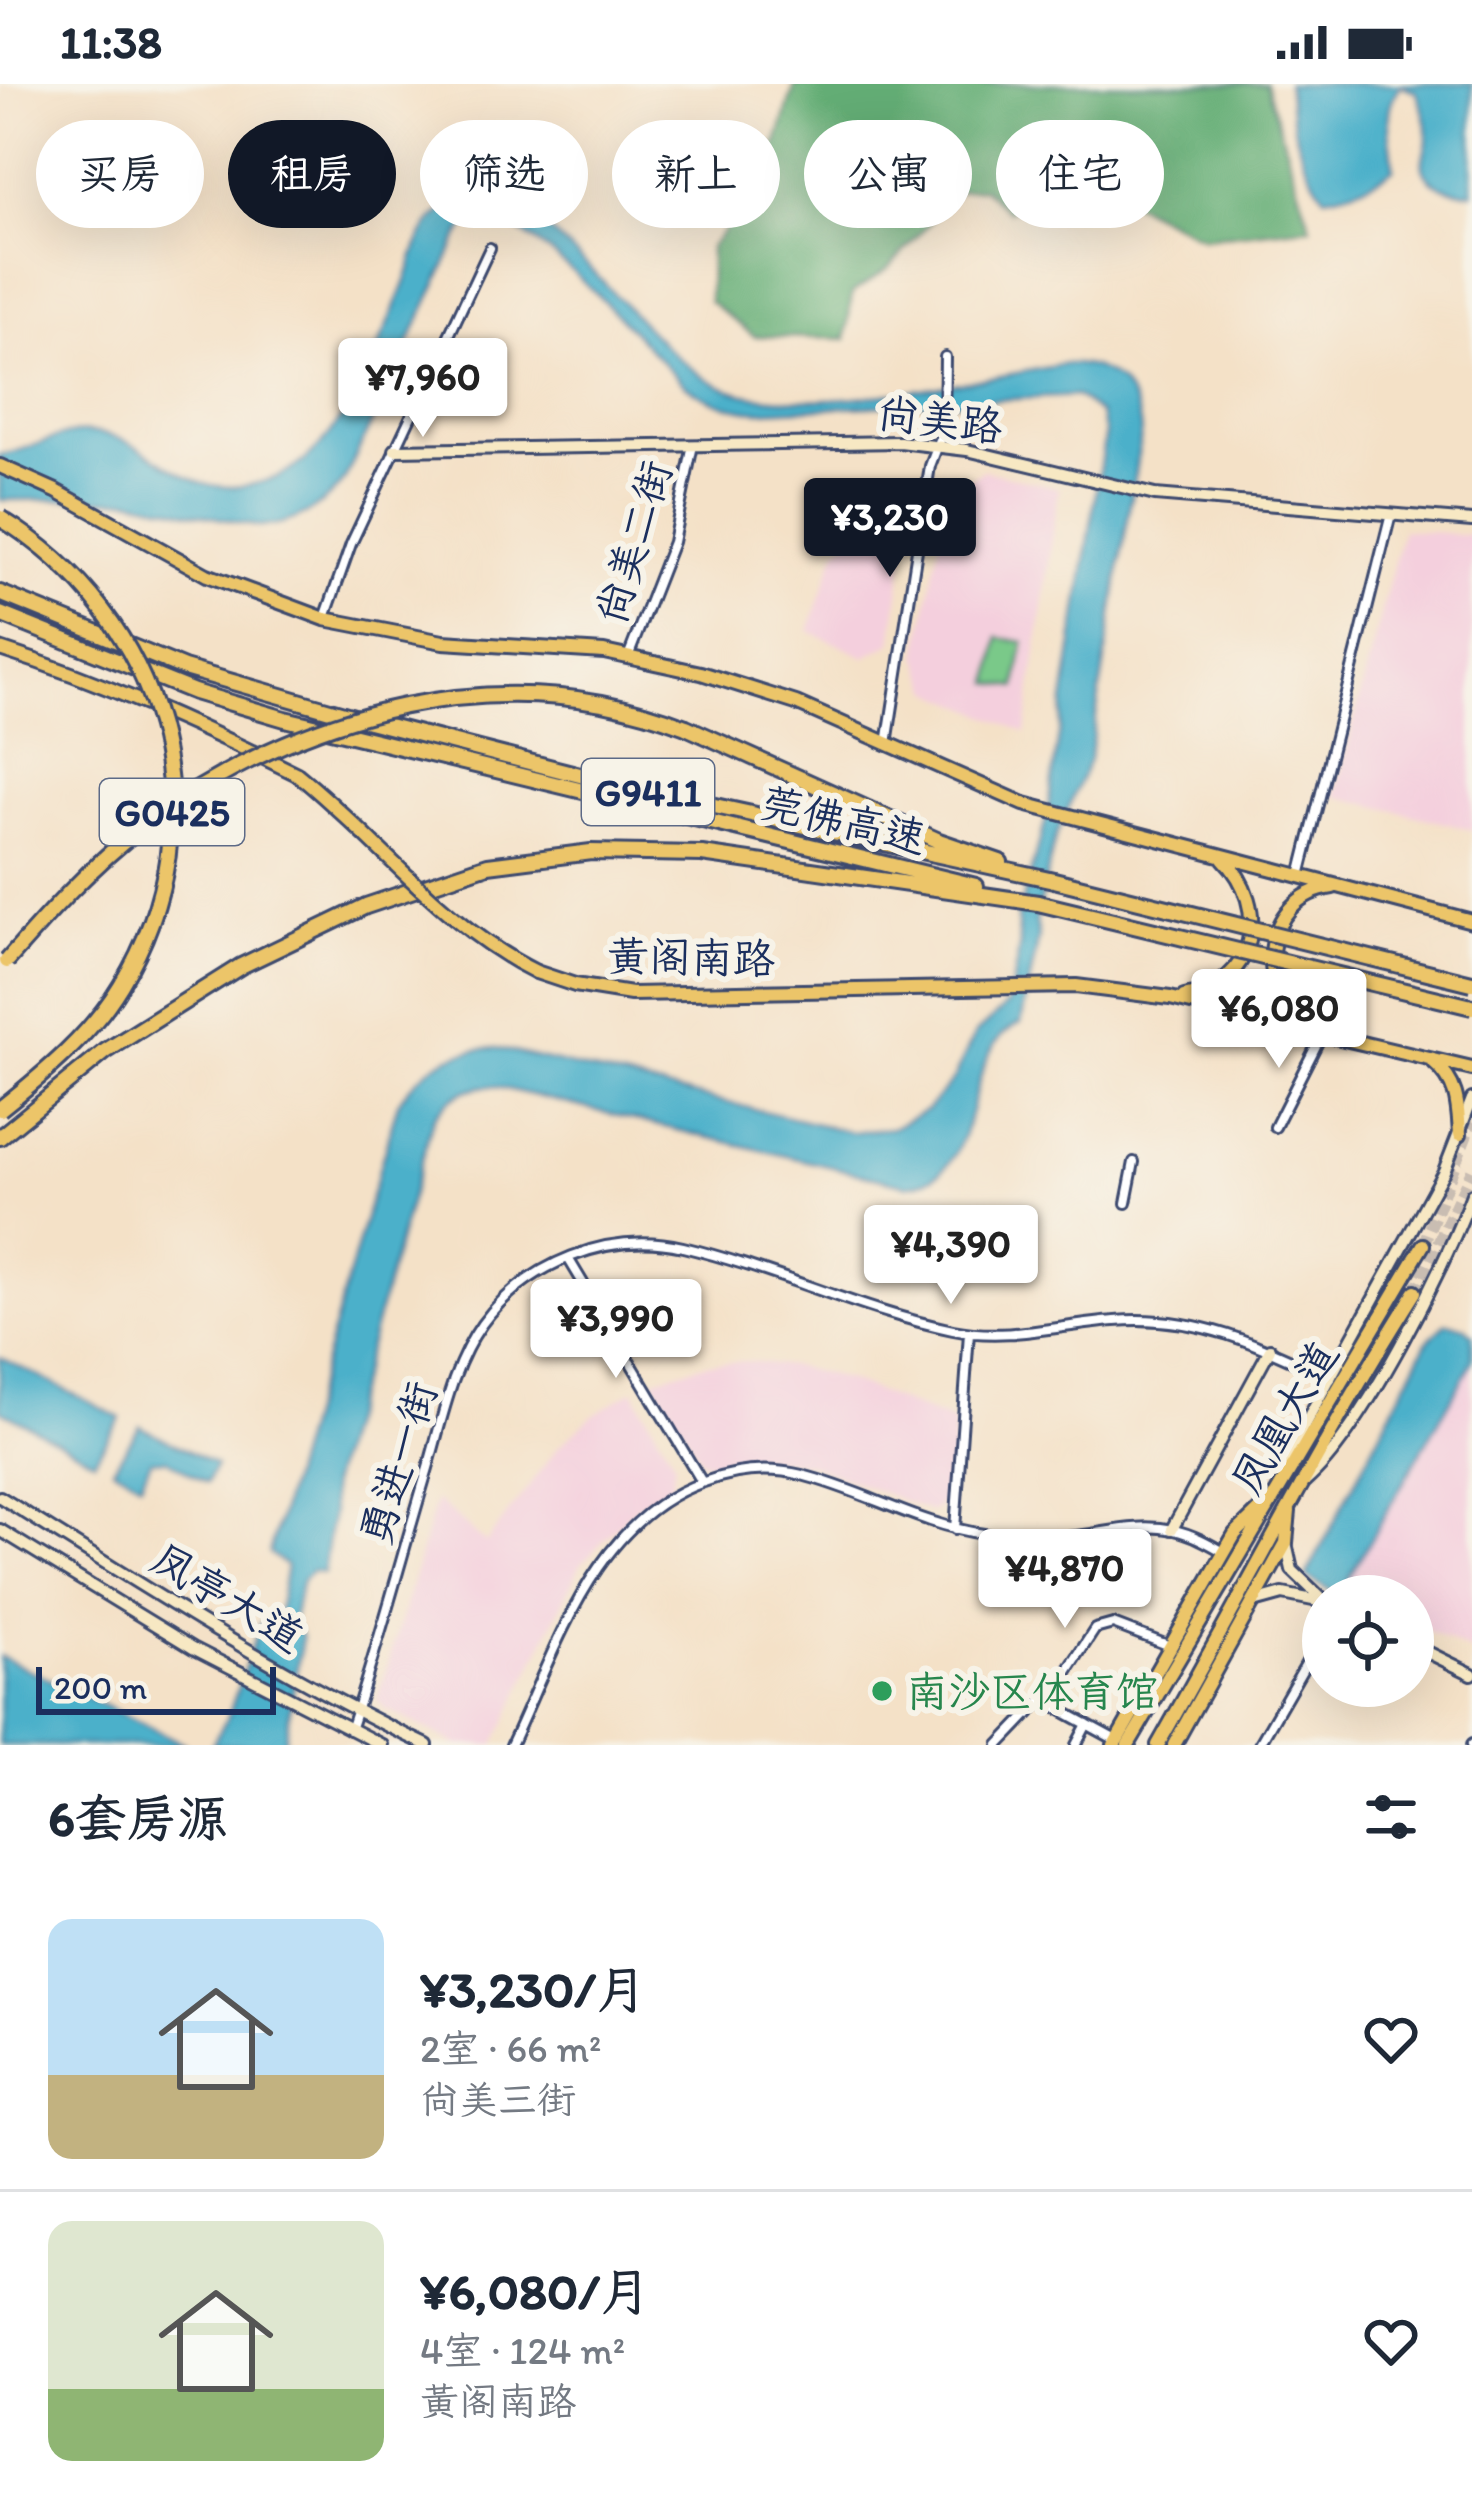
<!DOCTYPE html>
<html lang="zh">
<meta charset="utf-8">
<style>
body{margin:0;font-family:Itim,"LXGW WenKai TC",sans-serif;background:#f6f6f7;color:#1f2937;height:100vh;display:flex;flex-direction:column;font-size:45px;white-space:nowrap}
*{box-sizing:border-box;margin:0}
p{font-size:39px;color:#747a83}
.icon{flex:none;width:66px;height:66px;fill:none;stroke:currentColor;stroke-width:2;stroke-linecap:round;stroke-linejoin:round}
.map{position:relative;height:1661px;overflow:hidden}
.side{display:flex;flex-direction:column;background:#fff;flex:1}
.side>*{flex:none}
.banner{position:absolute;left:36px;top:36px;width:1401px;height:108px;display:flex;gap:24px}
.buttons{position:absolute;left:1302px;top:1491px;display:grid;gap:24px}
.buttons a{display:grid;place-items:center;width:132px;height:132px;border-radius:50%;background:#fff;box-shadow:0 12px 48px #0002;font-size:60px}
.scale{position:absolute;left:36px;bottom:30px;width:240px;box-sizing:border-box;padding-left:12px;border:6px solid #1b2f5e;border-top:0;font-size:33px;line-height:42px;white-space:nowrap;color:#1b2f5e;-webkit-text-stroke:9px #f7f3e8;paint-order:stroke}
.price{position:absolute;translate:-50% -102px;padding:0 27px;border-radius:12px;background:#fff;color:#222;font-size:39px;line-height:78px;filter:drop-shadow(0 3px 6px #0008)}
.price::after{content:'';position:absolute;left:50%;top:72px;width:36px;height:27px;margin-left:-18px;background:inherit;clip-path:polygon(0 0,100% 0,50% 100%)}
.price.active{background:#111827;color:#fff}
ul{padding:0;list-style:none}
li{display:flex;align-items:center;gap:36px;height:300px;padding:0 48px}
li+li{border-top:3px solid #e0e1e3}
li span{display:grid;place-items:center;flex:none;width:336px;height:240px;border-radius:24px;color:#555}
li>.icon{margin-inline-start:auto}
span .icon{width:144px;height:144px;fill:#fffc;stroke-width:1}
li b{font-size:51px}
h2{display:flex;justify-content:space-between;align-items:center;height:144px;padding:0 48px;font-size:51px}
.pill{padding:0 42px;border-radius:54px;background:#fff;box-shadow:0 12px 48px #0002;font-size:42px;line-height:108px}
.pill.active{background:#111827;color:#fff}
.status{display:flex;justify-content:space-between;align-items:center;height:84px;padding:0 60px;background:#fff;direction:ltr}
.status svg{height:33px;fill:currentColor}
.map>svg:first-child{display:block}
.built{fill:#f4cfdd}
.green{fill:#7ac989;stroke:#4a7c74;stroke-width:3}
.forest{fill:#63ad75;stroke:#3f6e6a;stroke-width:3}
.water{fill:#4bb0ca;stroke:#337094;stroke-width:3}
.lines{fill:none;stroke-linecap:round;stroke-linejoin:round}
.primary-tunnel{stroke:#c9bdb2;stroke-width:12;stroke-dasharray:12 6;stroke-linecap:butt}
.street-casing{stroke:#3c4a6e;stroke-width:14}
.secondary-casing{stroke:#3c4a6e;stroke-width:16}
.primary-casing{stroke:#3c4a6e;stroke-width:18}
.highway-casing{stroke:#3c4a6e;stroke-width:20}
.street{stroke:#fff;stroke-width:8}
.secondary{stroke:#f7e8c3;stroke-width:10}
.primary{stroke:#ecc569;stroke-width:12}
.highway{stroke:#ecc569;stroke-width:14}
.primary-bridge-casing{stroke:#3c4a6e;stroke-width:18;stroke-linecap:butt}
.highway-bridge-casing{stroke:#3c4a6e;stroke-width:20;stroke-linecap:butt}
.primary-bridge{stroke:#ecc569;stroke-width:12}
.highway-bridge{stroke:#ecc569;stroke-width:14}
.leisure-dot{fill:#2e9e5b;stroke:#f7f3e8;stroke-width:4.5}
.labels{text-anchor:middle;stroke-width:12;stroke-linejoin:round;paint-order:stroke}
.shield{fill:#f7f3e8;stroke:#5d6a87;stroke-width:3}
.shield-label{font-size:39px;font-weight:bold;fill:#1b2f5e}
.street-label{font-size:42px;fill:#1b2f5e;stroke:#f7f3e8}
.leisure-label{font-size:42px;fill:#27864d;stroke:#f7f3e8;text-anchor:start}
</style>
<div class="status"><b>11:38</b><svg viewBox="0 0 49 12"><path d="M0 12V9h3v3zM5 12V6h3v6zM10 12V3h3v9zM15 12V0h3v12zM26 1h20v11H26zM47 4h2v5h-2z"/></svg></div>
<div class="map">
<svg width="1472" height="1661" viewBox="0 0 1472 1661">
<rect width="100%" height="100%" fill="#f7f3e8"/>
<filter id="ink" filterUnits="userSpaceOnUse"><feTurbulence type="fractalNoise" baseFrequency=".00833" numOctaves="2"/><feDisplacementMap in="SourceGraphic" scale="24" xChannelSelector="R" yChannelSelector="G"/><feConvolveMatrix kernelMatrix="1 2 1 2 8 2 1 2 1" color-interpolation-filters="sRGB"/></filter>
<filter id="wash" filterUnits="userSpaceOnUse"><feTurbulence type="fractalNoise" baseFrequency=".004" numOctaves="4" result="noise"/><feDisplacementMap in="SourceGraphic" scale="48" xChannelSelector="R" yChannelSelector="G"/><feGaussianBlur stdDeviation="2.7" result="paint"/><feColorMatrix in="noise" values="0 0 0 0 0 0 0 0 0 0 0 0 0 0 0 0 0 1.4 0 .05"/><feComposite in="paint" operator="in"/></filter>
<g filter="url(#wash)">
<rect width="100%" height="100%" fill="#f4e1c7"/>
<path class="built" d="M984,386L1059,404L1026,649L932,607L918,571L949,409Z
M1402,446L1472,451V746L1335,712Z
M853,454H907L892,559L865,573L809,547L837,465Z
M1472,1274V1568L1413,1540V1512H1356L1341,1505Z
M750,1277L797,1283L847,1296L955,1339L949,1415L931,1428L810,1380L771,1375L720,1382L701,1376L653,1295L708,1279Z
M633,1306L675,1379L671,1401L637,1422L581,1480L495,1661H458L385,1625L377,1616L436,1416L486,1459L558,1363L593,1331Z"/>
<path class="green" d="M999,554L1024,558L1017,603L991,599Z"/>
<path class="forest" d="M795,0H1266L1311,143L1203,154L1133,119L1082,107L1007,127L983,104L958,107L889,184L852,209L846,255L754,252L709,217L710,163L764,101Z"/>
<path class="water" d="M1287,0H1472V109C1455,107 1428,103 1423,83C1421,74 1427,64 1427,55C1429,39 1422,22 1416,8L1401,1C1379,27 1393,53 1393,85C1373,100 1350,108 1325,112C1299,80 1292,40 1287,0Z
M479,115C570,122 646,277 731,306C811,334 981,294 1067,280C1111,279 1140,308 1141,351L1089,676L1055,754L1036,838L1039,853L1021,939C955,965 992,1092 907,1101L494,1002C467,1002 448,1012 433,1035L330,1401L332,1427L323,1489L312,1487L302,1496L292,1537L302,1553L284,1661H212L229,1630L260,1539L277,1534L286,1482L269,1469L398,1019C422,982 453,965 497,964L851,1048L892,1044L928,1025L954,994L975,950L1007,921L1010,913L1020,860L1017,834L1046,736L1105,349L1100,330L1076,312L758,327C733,325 709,318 688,303C652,276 505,85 460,150L345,395C322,425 297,439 260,443L129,415L0,416V371C34,366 61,344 97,349C167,360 187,428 277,393C340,369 377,266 402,207C413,182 416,151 437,132C449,122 463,118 479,115Z
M1447,1239L1465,1243L1472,1250V1274L1467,1287L1339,1511L1306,1493L1428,1256Z
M0,1273L121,1334L94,1376L0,1326Z
M140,1342L216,1381L207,1399L166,1375L151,1376L141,1399L113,1384Z
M0,1572L187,1661H0Z"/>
</g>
<g filter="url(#ink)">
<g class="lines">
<path class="primary-tunnel" d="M1423,1161L1472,1037
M1415,1208L1472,1086"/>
<defs>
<path id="street" d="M325,534L351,460L490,164
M628,573L673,458L693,361
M887,660L930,382L944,345L945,273
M1300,792L1391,430
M1275,1043L1322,950
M1126,1119L1134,1078
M568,1174L702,1398
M955,1445L969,1249
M1044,1617L1116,1656
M350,1646C379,1560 402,1471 428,1384C442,1336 452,1282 482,1240C527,1179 609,1146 683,1163C775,1185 861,1227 953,1246C1009,1257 1059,1241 1115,1237C1195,1230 1262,1261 1331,1295
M511,1661C557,1564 594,1436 704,1398C736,1386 769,1383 802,1391C865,1407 920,1441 984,1450C1011,1454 1039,1456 1066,1453C1103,1450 1136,1438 1174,1446C1192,1450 1208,1459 1224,1468
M999,1661L1063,1594L1095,1545L1113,1540L1170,1562
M1076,1661L1087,1640
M1259,1661L1323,1550
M1471,1661L1472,1660"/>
<path id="secondary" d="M395,366L900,358L967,366L1155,411L1472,437
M1287,1386L1292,1363L1444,1087L1472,1015
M1306,1397C1362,1348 1445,1183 1472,1110
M0,1413C140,1500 278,1591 427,1661
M1172,1445L1270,1265
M0,1446L193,1564L382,1661
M1286,1459L1292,1486L1320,1513
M1254,1518L1283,1510L1323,1518
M1413,1561L1472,1590"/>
<path id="primary" d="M0,382L56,407L207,491L325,535L443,558L604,568L701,589L796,619L1024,720L1472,837
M0,565C103,598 200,642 297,690
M536,888L575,901L631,910L1076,902L1170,914L1472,985
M1184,913C1256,900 1272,824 1223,774
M1311,944C1252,911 1260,812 1333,803
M1434,979C1458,999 1458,1020 1460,1050
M1114,1661L1235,1450L1265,1421
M1128,1661L1423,1161
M1158,1661C1244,1510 1322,1355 1415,1208
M1174,1661L1286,1459L1289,1427"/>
<path id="highway" d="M0,509L184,584L365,636L623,702L1054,796
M0,530L194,608L285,635L976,802
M686,643L939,757L1000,778
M0,1053L106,967L241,882L366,822L488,781L591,768L702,770L1038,819"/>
</defs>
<use href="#street" class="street-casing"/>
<use href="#secondary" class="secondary-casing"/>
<use href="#primary" class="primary-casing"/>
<use href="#highway" class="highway-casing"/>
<use href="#street" class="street"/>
<use href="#secondary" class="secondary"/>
<use href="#primary" class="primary"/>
<use href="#highway" class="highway"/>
<defs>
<path id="primary-bridge" d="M297,690C378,755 441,841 536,888"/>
<path id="highway-bridge" d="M0,434C164,534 222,734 121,901C91,951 45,989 0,1025
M1054,796L1472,899
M1038,819L1472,923
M7,877C49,829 92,781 143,742C298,627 501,571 686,643"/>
</defs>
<use href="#primary-bridge" class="primary-bridge-casing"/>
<use href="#highway-bridge" class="highway-bridge-casing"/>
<use href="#primary-bridge" class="primary-bridge"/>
<use href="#highway-bridge" class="highway-bridge"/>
</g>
</g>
<circle class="leisure-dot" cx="882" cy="1607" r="12"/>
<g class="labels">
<g class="shield">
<rect x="582" y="675" width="132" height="66" rx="9"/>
<rect x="100" y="695" width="144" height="66" rx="9"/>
</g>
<g class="shield-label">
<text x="648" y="722">G9411</text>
<text x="172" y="742">G0425</text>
</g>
<g class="street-label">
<text transform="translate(940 335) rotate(7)" y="15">尚美路</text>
<text transform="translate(633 458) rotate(-73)" y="15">尚美二街</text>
<text transform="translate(844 736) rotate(13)" y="15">莞佛高速</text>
<text transform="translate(691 873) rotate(1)" y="15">黄阁南路</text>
<text transform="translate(1284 1333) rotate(-60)" y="15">凤凰大道</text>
<text transform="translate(398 1379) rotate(-73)" y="15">勇进一街</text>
<text transform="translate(228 1513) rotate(31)" y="15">凤亭大道</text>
</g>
<g class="leisure-label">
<text x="906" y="1622">南沙区体育馆</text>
</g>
</g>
</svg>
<div class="buttons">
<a><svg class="icon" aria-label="locate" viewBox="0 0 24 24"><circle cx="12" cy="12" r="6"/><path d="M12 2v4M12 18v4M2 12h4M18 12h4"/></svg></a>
</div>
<div class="scale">200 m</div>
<b class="price" style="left:423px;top:356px">¥7,960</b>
<b class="price active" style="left:890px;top:496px">¥3,230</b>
<b class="price" style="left:1279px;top:987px">¥6,080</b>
<b class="price" style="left:951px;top:1223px">¥4,390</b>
<b class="price" style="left:616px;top:1297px">¥3,990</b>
<b class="price" style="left:1065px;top:1547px">¥4,870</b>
<div class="banner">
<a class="pill">买房</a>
<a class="pill active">租房</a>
<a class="pill">筛选</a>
<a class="pill">新上</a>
<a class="pill">公寓</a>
<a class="pill">住宅</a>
</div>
</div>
<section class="side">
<h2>6套房源<svg class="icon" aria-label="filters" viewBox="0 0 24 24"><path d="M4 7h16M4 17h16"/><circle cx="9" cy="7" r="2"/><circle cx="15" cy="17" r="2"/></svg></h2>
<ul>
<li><span style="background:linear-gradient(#bfe0f5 65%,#c2b280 0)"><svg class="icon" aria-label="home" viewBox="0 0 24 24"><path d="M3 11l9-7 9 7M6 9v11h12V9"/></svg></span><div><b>¥3,230/月</b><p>2室 · 66 m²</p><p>尚美三街</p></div><svg class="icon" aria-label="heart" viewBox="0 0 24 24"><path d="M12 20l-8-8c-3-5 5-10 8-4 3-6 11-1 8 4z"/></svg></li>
<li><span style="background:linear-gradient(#dfe7d0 70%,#8fb573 0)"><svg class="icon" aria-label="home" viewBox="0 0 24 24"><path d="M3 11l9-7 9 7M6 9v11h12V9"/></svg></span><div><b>¥6,080/月</b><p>4室 · 124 m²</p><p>黄阁南路</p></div><svg class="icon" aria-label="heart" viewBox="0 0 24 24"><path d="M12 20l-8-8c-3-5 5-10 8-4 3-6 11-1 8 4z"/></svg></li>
</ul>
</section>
